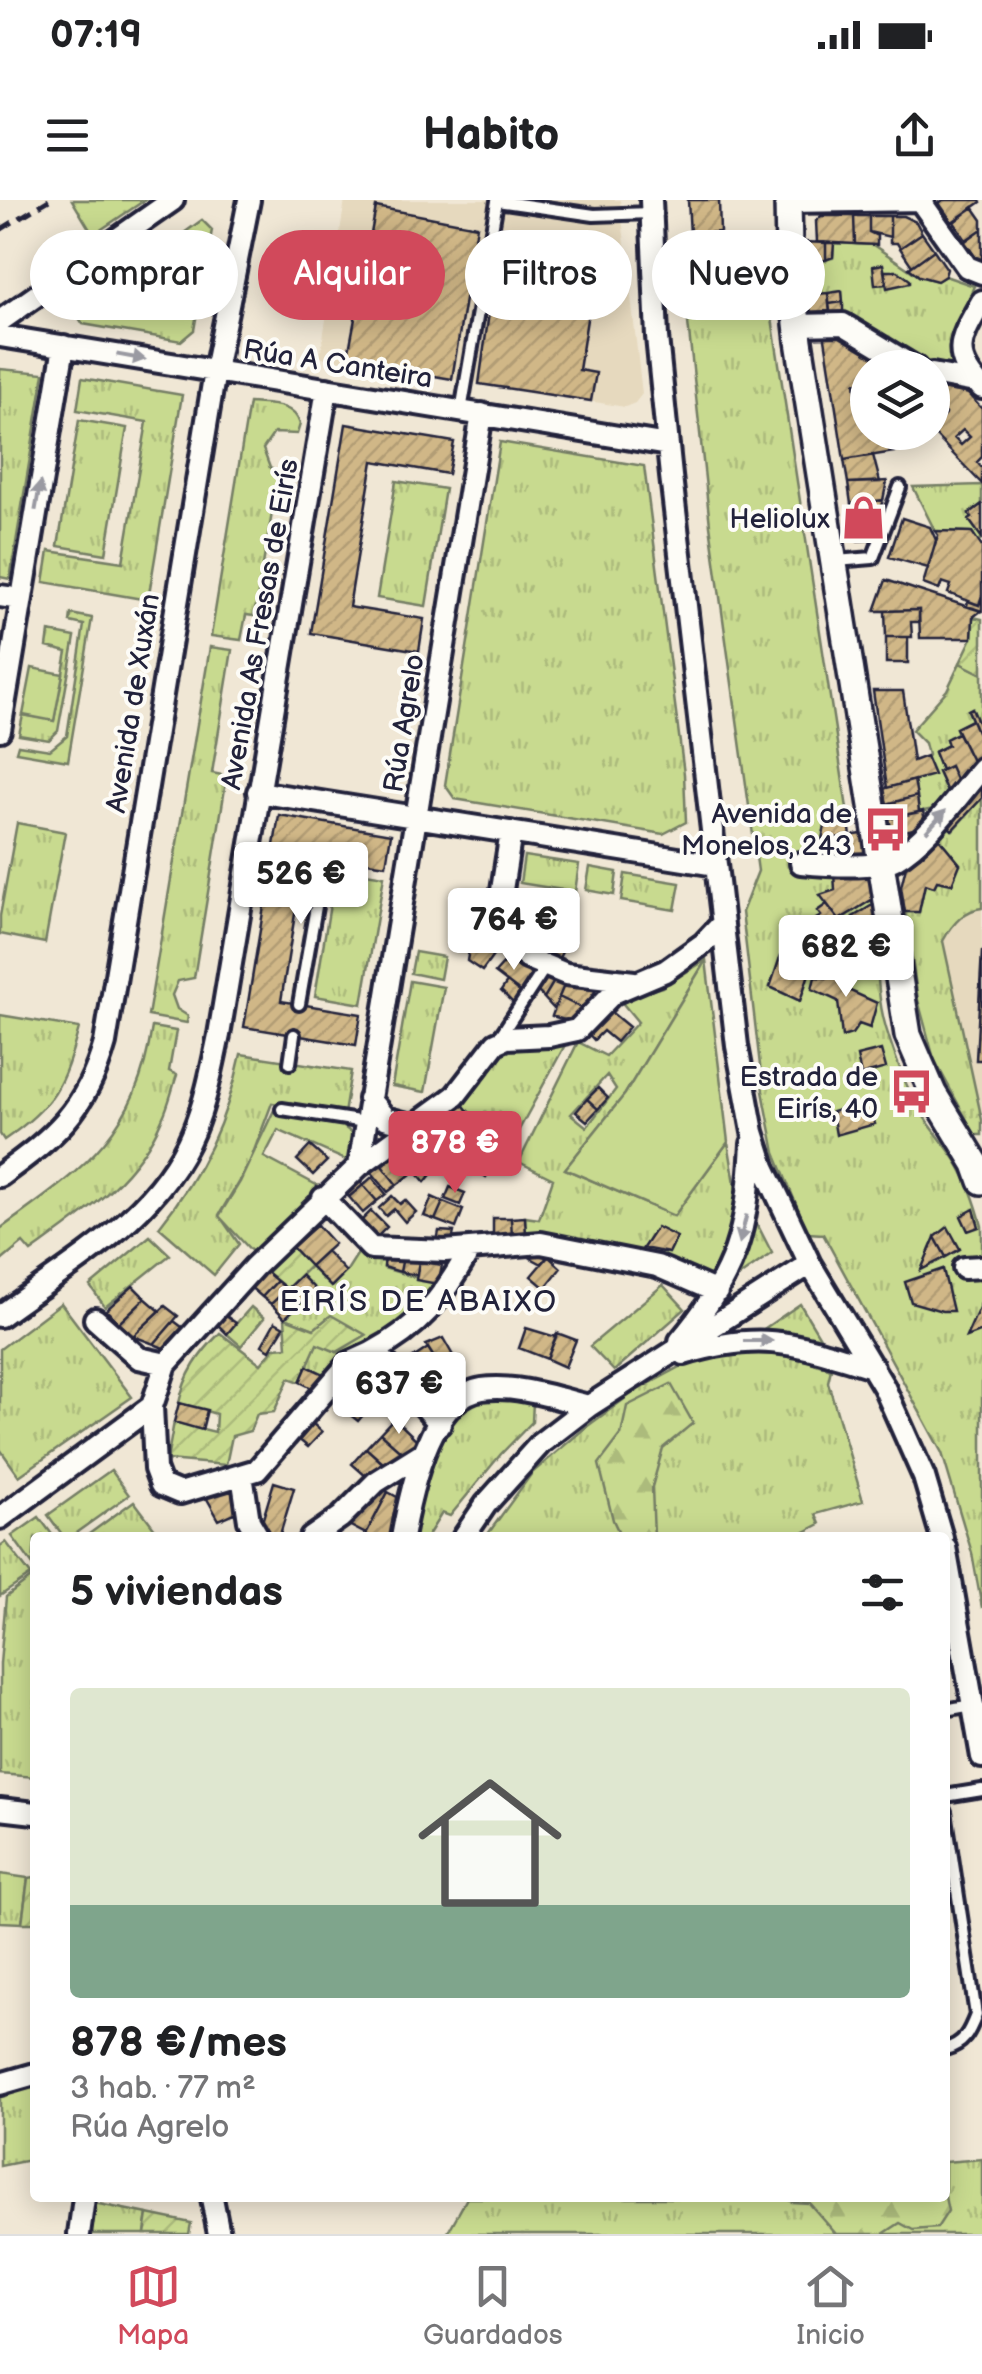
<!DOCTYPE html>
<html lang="es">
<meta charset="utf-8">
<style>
body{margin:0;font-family:"Balsamiq Sans",sans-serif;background:#f2f2f2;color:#202124;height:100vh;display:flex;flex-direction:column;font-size:38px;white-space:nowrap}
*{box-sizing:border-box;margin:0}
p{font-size:32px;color:#757577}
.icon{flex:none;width:55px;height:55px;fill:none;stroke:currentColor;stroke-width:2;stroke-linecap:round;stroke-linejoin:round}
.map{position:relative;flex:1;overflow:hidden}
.side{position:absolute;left:30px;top:1332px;width:920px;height:670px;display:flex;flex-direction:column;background:#fff;border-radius:10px;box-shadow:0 5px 25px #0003}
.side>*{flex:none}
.hud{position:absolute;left:30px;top:30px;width:922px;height:90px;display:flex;gap:20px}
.controls{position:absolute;left:850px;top:150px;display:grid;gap:20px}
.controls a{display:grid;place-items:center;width:100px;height:100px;border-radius:50%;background:#fff;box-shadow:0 5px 25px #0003;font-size:50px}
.price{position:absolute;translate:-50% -85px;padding:0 22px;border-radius:10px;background:#fff;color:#222;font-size:32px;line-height:65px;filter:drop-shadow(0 2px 5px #0008)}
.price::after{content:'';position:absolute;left:50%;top:60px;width:30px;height:22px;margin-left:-15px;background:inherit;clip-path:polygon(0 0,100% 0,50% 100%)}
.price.selected{background:#d1495b;color:#fff}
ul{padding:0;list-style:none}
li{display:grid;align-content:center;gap:20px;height:530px;padding:0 40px}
li span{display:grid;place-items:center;height:310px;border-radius:10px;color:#555}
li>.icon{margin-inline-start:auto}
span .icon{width:180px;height:180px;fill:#fffc;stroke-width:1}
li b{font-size:42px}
h2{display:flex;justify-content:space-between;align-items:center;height:120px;padding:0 40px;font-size:42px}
.tag{padding:0 35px;border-radius:45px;background:#fff;box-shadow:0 5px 25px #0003;font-size:35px;line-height:90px}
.tag.selected{background:#d1495b;color:#fff}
.status{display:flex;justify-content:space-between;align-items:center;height:70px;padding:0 50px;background:#fff;direction:ltr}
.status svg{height:28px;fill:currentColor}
header{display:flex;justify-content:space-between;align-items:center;height:130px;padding:0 40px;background:#fff;font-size:45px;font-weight:700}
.menu{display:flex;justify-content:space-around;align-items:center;height:140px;border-top:2px solid #e0e0e0;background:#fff;font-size:28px;color:#757577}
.menu a{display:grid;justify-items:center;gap:5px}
.menu .selected{color:#d1495b}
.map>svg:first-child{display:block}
.built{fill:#e6d9be}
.grass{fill:url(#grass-tufts);stroke:#757e65;stroke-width:2.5;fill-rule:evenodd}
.forest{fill:url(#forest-firs);stroke:#757e65;stroke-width:2.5}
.park{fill:#c8da8f;stroke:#757e65;stroke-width:2.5}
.garden{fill:url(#garden-furrows);stroke:#757e65;stroke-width:2.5}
.building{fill:url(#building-hatch);stroke:#22223b;stroke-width:2.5;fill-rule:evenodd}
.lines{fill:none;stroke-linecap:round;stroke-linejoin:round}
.service-casing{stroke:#22223b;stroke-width:18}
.minor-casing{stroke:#22223b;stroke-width:28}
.tertiary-casing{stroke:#22223b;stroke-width:32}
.service{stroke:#fdfcf7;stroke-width:10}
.minor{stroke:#fdfcf7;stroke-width:20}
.tertiary{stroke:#fdfcf7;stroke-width:25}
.rail{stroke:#22223b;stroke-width:5;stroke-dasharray:15 8;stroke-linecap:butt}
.oneway{fill:#9a9aa2}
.labels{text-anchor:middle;stroke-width:8;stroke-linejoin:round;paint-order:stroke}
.street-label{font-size:28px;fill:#22223b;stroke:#fdfcf7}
.poi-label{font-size:28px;fill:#22223b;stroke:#fdfcf7;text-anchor:end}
.neighbourhood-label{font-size:30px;letter-spacing:2.5px;fill:#22223b;stroke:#fdfcf7}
</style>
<div class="status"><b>07:19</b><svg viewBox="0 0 49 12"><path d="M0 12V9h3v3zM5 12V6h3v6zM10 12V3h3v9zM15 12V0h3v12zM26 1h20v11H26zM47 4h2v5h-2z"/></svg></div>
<header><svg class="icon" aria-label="menu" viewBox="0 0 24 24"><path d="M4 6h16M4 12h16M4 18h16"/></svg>Habito<svg class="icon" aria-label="share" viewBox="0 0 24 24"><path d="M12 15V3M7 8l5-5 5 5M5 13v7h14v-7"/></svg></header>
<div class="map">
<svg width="982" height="2034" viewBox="0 0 982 2034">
<defs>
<pattern id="grass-tufts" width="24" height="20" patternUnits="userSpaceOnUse" patternTransform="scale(2.5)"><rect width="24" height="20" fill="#c8da8f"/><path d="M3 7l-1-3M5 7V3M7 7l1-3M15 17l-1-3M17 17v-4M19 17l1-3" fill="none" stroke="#acbb7c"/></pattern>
<pattern id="forest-firs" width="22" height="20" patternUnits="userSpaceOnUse" patternTransform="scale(2.5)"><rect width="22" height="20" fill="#c8da8f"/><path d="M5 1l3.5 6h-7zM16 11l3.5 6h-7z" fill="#acbb7c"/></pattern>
<pattern id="garden-furrows" width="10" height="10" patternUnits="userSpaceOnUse" patternTransform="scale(2.5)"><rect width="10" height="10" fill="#c8da8f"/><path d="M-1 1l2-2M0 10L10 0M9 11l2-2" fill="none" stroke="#acbb7c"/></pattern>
<pattern id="building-hatch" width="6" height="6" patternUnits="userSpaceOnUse" patternTransform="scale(2.5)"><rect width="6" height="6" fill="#d0b787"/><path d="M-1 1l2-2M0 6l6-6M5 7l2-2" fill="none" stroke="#b29d75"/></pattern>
</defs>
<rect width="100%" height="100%" fill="#f0e7d5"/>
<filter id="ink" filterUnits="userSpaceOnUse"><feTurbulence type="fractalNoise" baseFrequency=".01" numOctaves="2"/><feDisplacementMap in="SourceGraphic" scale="20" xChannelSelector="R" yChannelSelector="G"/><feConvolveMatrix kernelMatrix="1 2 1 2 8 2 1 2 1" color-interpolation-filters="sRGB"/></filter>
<g filter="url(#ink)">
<path class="built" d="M345,0H620L642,194L635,203L625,207L320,157Z
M976,708H982V921L943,741L951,725Z"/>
<path class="grass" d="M72,0H145L93,35Z
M202,20L212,30L194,130L181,141L83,124L75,112Z
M834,43L873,45L919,76L937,81L945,76L974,86L955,130L954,169C915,171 876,133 843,113L842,92L806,95L803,62L833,58Z
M761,46L848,615L827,617L822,640L813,646L812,656L866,654C885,709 869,772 886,828C894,854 904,882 917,906C929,926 945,943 957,962C969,982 976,1003 982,1026V1408L972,1353L942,1253L823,1034L808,1033L775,953L763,891L742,712L758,671L710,325L680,49Z
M0,169L44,173L10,379L0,377Z
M82,178L182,195L148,400L44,382L49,351L123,362L147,222L77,210Z
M249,203C269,205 293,202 300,224L297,234L274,233L263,249L270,268L279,273L254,416L246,415L241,440L211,436Z
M79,220L127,228L106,354L58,346Z
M500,242L644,266L684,574L686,622L663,634L455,599L445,585Z
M396,281L445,289L426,406L377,398Z
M982,285V304L969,313L972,318L969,320L982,338L978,342L971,332L935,331L913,287Z
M71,414L92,418L68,561L16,552L18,545L50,550L67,536L84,425L70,422Z
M49,432L75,437L58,531L49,540L19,535L23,515L54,520L67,452L47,447Z
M210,447L232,450L212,573L227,576L194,778L178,781L172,795L177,809L188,816L187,823L148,816Z
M960,463L982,474V521L978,522L972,508L968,510L972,520L956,528L958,533L946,539L948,545L934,552L941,570L938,572L948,594L931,613L929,610L919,612L914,580L928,555L925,543L912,530L947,490Z
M982,598V708C964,710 951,726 943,741L982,920V935H975L934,859L918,800L905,712H919L925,684L934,687L937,681L960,664L933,631L942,620L953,630Z
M17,623L65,632L45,743L0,734V716Z
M524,656L579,664L575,692L520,683Z
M590,667L617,672L614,695L586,690Z
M336,668L384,676L362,804L315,796Z
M625,674L680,683L675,710L621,701Z
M415,752L444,757L440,779L411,773Z
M706,760L625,894L565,969L674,1016L728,942L737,995L733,1031L712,1076L638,1056L526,1036L525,1017L539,1019L553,979L519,962L578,842L606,856L638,822L619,799L662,787ZM607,875L616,889L587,927L571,914Z
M410,781L444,787L425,892L392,886Z
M0,815L79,828C63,886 55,905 4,940L0,934Z
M152,827L176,831L169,871L177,875C172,889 169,905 162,919C137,979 81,1016 31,1052L23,1043L0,1062V1029C83,969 136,935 152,827Z
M505,845H565L514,939L468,911L461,902Z
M241,854L351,871L344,914L272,903L249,964L219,1015L239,1044L214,1075L159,1027C202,973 227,921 241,854Z
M753,1016L772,1053L731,1082Z
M150,1036L170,1055L105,1107L90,1086Z
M360,1050L385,1055L384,1068L438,1084L399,1132L326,1175L307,1166L317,1143L337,1152L365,1135L314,1129L285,1118L314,1089L301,1075L310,1066L331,1087L346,1072Z
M663,1085L685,1109L614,1171L590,1146Z
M61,1103L132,1197L19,1276L0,1249V1149Z
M800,1104L827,1149L758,1133Z
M251,1107L264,1118L241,1146L227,1134Z
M731,1152L791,1155L831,1169L828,1182L863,1301L816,1314L820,1324L793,1338H485L532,1273L585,1228L634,1192L684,1165Z
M485,1195L533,1201L532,1222L501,1254L450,1316L442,1313L427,1337L411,1338C420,1295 425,1244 457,1210C464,1203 476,1199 485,1195Z
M111,1270L129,1295L70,1337H64L48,1315Z
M134,1301L161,1337H85Z
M39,1317L54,1337L35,1338L33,1365L12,1336Z
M6,1342L31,1375L0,1396V1346Z
M35,1375V1577L0,1574V1464L6,1397Z
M0,1674L28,1678L22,1723L0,1722Z
M35,1885V1959L0,1966V1893Z
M982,1959V2034H447L467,1998H945V1962Z
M89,2002L148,2014L145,2033L148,2034H87Z"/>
<path class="forest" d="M671,1184L693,1223L663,1248L652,1287L654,1337H621L613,1320L599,1264L621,1235L627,1206Z
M945,1997L948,2011L937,2028L913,2030L900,2023L883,2034H836L809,2003L792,2002L786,1998Z"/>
<path class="park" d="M32,468L63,474L54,521L23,515Z
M706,760L728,942L674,1016L565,969L625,894Z
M275,908L341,925L352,933L350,962L278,930L264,957L324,989L257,1057L219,1016L240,982Z"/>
<path class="garden" d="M973,417L982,419V474L960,463L972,438Z
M292,1047L310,1066L287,1089L265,1071Z
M331,1115L366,1135L337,1152L317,1144L300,1182L289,1178L274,1212L257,1214L250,1231L232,1236L226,1265L167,1260L174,1222L215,1232L216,1214L179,1203C185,1174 199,1154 220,1133L261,1164L274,1148L287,1147L285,1118L314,1129Z
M35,1677V1723H22L28,1678Z
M148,2014L191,2023L189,2034H145Z"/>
<path class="building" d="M688,0H719L720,32L690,34Z
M943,0H980L981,2L952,22L939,3Z
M376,7L477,26L452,179L347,161Z
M973,7L982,20V29L966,40L954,22Z
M821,16H854L855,44L817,42L816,21Z
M854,16H869V32L877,36V45L855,44Z
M869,16H890V37L869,32Z
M890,16H903L916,22L922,33L900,48L897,43H890Z
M501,27L599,43L579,170L596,173L591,201L479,184Z
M982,29V61L979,62L964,42Z
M922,33L934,50L912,66L900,48Z
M803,42L826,43V60L803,62Z
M826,43H834L833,57L826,60Z
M934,50L947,69L945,76L937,81L919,76L909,68Z
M883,64L887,84L875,85L873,66Z
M884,71H898L910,80V83L887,88Z
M842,91L843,102L829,104L828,93Z
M828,93L830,111L808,112L806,95Z
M843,102V113L830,115L829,104Z
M833,130L880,158L881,168H868V181L855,183L856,192L868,190V232H892L894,252L844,260L824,132Z
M932,188L967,193L982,209V257L977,262L982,268V284L932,232ZM942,209L946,214L938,222L933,210ZM963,230L970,237L961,245L954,238Z
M346,224L454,242L448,274L373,261L349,407L424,419L419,451L311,433Z
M873,255L880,282L848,283L844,260Z
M887,281L883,300L851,304L848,283Z
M883,300L870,340L857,341L851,304Z
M982,304V338L969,320L972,318L969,314Z
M902,318L930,327L936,340L928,368L889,357Z
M935,331L972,332L982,347V395L979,405L948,393L951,385L942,382L939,390L923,384L938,335Z
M886,380L981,411L973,417L972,438H920L919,410L875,411Z
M982,395V411L967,406L968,401L979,405Z
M919,410V422H911L912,437H886L885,411Z
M886,437H908V463H886Z
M873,491H903L913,561L926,556L934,575L887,588Z
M972,508L978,522L982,521V543L968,510Z
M972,520L982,543V559L975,567L956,528Z
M958,533L975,567L958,584L950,566L941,570L934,552L948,545L946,539Z
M950,566L958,584L948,594L938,572Z
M982,575V598L952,630L942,620Z
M914,580L917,596L887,604L883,589Z
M917,596L919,612L893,618L890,603Z
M923,611L925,621L922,627L892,634L889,618Z
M279,615L391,634L386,665L305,652L281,801L361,814L356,845L244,827Z
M848,615L851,636L822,640L827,616Z
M914,629L915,634L895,649L893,633Z
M933,631L960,664L952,684L937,681L934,687L925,684L919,712H905L901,687L907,662Z
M862,634L866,654L829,659L812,657L813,646L822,640Z
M870,667L873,699L839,720L820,695L835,690L834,673Z
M827,704L839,720L853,753L830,755L811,722L821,716L817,711Z
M874,704L876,725L862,732L853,717Z
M855,720L862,732L864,748L853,753L843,729Z
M876,725L879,752L867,753L862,732Z
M477,727L484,733L477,742L493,756L482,771L467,761L469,749L465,742Z
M815,728L830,755L815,758L796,751L801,740Z
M542,731L554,736L557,732L569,738L557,762L532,751Z
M785,746L815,758L810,771L779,760Z
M982,750V860H976Z
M514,752L532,777L520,792L495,773Z
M779,760L810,771L800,801L770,787Z
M831,767L853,770L848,790L877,803L870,828L859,824L852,834L842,837L838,801L812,789L815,777L828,778Z
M548,774L556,778L544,798L536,790Z
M556,778L565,783L554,809L544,798Z
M507,782L522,794L515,805L501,791Z
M565,783L598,787L583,809L559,797Z
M559,797L583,809L573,823L552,816Z
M606,808L629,827L616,842L603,831L594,840L585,830Z
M881,850L886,868L861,875L857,856Z
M598,888L608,898L598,909L587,899Z
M587,899L598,909L587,921L576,912Z
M868,901L875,924L836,935L832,912Z
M461,902L468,911L448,929L440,920Z
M482,917L514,939L503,955L471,933Z
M421,930L437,947L419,963L404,947Z
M445,932L457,945L446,956L433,943Z
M479,945L499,957L486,977L467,964Z
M310,946L327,961L313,975L297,960Z
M437,947L446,956L425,982L414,969Z
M391,951L411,974L397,985L379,962Z
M379,962L397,985L388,992L369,969Z
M372,977L386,994L377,1001L363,985Z
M356,978L363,985L349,997L342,990Z
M363,985L377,1001L363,1013L349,997Z
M450,987L465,993L460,1005L445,999Z
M392,996L400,1004L405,1000L416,1012L405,1022L394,1009L386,1016L379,1008Z
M432,997L443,1002L435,1020L424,1016Z
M443,1002L463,1010L456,1028L435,1020Z
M974,1009L979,1027L968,1031L961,1016Z
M371,1011L387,1027L373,1041L357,1025Z
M525,1017L526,1036L512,1037L511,1018Z
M493,1018H511L512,1037L493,1038Z
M317,1025L334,1044L310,1066L292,1047Z
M657,1027L677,1037L669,1053L643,1048Z
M948,1027L960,1049L946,1057L935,1037Z
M439,1031L454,1032L452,1041L437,1042Z
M935,1037L946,1057L921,1070Z
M539,1045L554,1050L542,1064L531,1058Z
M326,1051L346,1072L331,1087L310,1066Z
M385,1055L403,1057L400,1072L384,1067Z
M548,1056L561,1068L545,1088L531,1076Z
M403,1057L419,1061L417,1075L400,1072Z
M419,1061L442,1065L438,1084L416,1080Z
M943,1069L953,1111H942L911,1102L905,1082Z
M265,1071L277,1081L262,1097L249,1086Z
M301,1075L315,1089L285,1118L271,1104Z
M277,1081L287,1089L271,1104L262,1097Z
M133,1086L145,1098L119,1123L106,1110Z
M238,1095L242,1099L226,1116L236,1123L227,1134L213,1120Z
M145,1098L160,1111L133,1136L119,1123Z
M982,1101V1131L966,1137Z
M165,1106L178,1116L154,1144L133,1136Z
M174,1121L186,1130L168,1150L154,1144Z
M275,1122L284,1127L270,1150L262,1145Z
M526,1128L556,1137L547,1159L519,1148Z
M557,1133L576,1140L565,1167L547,1159Z
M443,1138L459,1166L445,1175L426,1145Z
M428,1148L438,1164L423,1174L413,1158Z
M438,1164L450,1183L433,1191L423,1174Z
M307,1166L326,1175L318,1191L300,1182Z
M340,1181L356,1195L343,1209L328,1197Z
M356,1195L370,1207L358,1221L343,1209Z
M179,1203L207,1210L202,1230L174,1222Z
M394,1218L418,1241L405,1255L380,1233Z
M311,1222L322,1232L308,1247L297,1238Z
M380,1233L405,1255L391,1271L366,1248Z
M366,1248L382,1262L368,1278L352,1264Z
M274,1282L294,1288L279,1338L259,1332Z
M225,1286L234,1289L244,1309L219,1320L206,1297Z
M376,1286L388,1292L366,1334L341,1321Z
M388,1292L406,1302L398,1338H372L366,1334Z"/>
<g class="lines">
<defs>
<path id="service" d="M461,211L497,1L594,15L651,13
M836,361L873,358L900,287
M820,763L893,754
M299,804L325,655
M499,838L546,766
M290,863L294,835
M282,909L365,922
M945,1510L972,1505
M945,1596L982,1590
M945,1611L976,1815C969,1833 964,1844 945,1849"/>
<path id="minor" d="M651,0L657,137L671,276L737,846L753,932L764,967L810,1064L884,1187L924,1277L942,1338
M788,2L924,0
M921,2L967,67L982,73
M982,101C962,137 948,153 982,188
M0,121L173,0
M797,125L843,124L916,168
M0,136L668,245
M932,174L975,182
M0,396L21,399
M0,530L64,146
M258,592L716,665
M511,632L496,729L527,758L566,774L634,782
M801,663C823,665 877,669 895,659C929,639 956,598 982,568
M369,899L385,918L414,926
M359,966L482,214
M0,976C55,936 86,911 105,843L215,171L249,0
M323,998L371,1048L445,1051L541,1043L657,1066L717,1092
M964,1068L982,1067
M0,1116C70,1064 158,1017 193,932C206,901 212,868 219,835L327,189
M95,1119L139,1158L166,1164
M680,1141C737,1073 747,1032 752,944
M371,1153C419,1128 444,1097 470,1049
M684,1154C764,1130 796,1144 873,1167
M440,1224L383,1160L371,1153L349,1163L257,1270L180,1293L161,1285L155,1269L152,1206L166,1164L254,1067L359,966L455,896L496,843L507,838L549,836L577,830L613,793L665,771L704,743L722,724
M242,1275L249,1321L259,1338
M0,1318L152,1206
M311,1338L341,1317L376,1282L424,1252
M402,1338C410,1293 429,1197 482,1189C516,1184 556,1198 589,1206
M463,1338L486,1304L541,1243L589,1206L810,1064
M945,1347L982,1557
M0,1609L35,1613
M0,1884L35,1874
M212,1998L219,2034
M79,2034L84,1998"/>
<path id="tertiary" d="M788,0L789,52L799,141L908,835L933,893L976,964L982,981"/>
</defs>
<use href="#service" class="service-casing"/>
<use href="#minor" class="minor-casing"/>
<use href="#tertiary" class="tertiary-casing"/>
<use href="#service" class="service"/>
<use href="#minor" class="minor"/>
<use href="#tertiary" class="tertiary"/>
<path class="rail" d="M0,30L49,0"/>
</g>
<defs><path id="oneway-solid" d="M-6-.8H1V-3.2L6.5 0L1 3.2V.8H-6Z" transform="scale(2.5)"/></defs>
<g class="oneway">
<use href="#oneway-solid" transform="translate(131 157) rotate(10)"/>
<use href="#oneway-solid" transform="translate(38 296) rotate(-80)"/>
<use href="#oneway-solid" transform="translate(936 621) rotate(-48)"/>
<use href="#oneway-solid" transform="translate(743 1029) rotate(104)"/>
<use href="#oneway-solid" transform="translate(758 1141)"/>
</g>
</g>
<defs>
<symbol id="shop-bare" viewBox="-9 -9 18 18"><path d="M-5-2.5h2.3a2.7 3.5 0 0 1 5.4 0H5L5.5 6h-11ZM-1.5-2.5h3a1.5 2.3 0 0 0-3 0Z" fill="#d1495b" stroke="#fdfcf7" stroke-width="2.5" paint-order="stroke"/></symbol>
<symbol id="bus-bare" viewBox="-9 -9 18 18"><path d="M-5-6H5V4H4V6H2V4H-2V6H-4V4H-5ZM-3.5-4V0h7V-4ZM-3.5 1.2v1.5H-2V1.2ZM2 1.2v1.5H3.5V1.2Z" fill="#d1495b" stroke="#fdfcf7" stroke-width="2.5" paint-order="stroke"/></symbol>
</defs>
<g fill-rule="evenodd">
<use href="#shop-bare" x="832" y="286" width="63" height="63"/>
<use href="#bus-bare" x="854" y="598" width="63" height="63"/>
<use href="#bus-bare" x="880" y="860" width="63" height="63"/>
</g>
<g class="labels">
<g class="street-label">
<text transform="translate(338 163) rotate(9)" y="10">Rúa A Canteira</text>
<text transform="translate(259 424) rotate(-80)" y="10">Avenida As Fresas de Eirís</text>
<text transform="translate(132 503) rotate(-81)" y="10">Avenida de Xuxán</text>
<text transform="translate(403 523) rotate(-81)" y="10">Rúa Agrelo</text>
</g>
<g class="poi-label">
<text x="830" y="328">Heliolux</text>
<text x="852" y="623">Avenida de<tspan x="852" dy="32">Monelos, 243</tspan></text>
<text x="878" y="886">Estrada de<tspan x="878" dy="32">Eirís, 40</tspan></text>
</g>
<g class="neighbourhood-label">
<text x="419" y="1111">EIRÍS DE ABAIXO</text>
</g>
</g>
</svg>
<div class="controls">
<a><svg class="icon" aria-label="layers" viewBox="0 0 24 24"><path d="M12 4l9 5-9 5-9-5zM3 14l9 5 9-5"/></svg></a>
</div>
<b class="price" style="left:301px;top:727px">526 €</b>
<b class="price" style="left:514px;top:773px">764 €</b>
<b class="price" style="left:846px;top:800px">682 €</b>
<b class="price selected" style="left:455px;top:996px">878 €</b>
<b class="price" style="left:399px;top:1237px">637 €</b>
<div class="hud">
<a class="tag">Comprar</a>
<a class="tag selected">Alquilar</a>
<a class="tag">Filtros</a>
<a class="tag">Nuevo</a>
</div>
<section class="side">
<h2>5 viviendas<svg class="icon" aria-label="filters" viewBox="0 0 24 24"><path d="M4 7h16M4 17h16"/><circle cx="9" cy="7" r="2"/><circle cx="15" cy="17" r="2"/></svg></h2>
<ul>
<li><span style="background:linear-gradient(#dfe7d0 70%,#7fa58c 0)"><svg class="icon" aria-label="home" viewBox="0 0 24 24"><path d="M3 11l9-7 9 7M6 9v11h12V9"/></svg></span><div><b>878 €/mes</b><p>3 hab. · 77 m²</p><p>Rúa Agrelo</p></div></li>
</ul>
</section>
</div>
<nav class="menu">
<a class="selected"><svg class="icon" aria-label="map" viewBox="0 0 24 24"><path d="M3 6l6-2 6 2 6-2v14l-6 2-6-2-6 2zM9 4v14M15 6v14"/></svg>Mapa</a>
<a><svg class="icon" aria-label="saved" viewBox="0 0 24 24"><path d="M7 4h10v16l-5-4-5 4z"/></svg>Guardados</a>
<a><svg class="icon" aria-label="home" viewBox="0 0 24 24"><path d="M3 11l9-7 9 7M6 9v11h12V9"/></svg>Inicio</a>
</nav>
